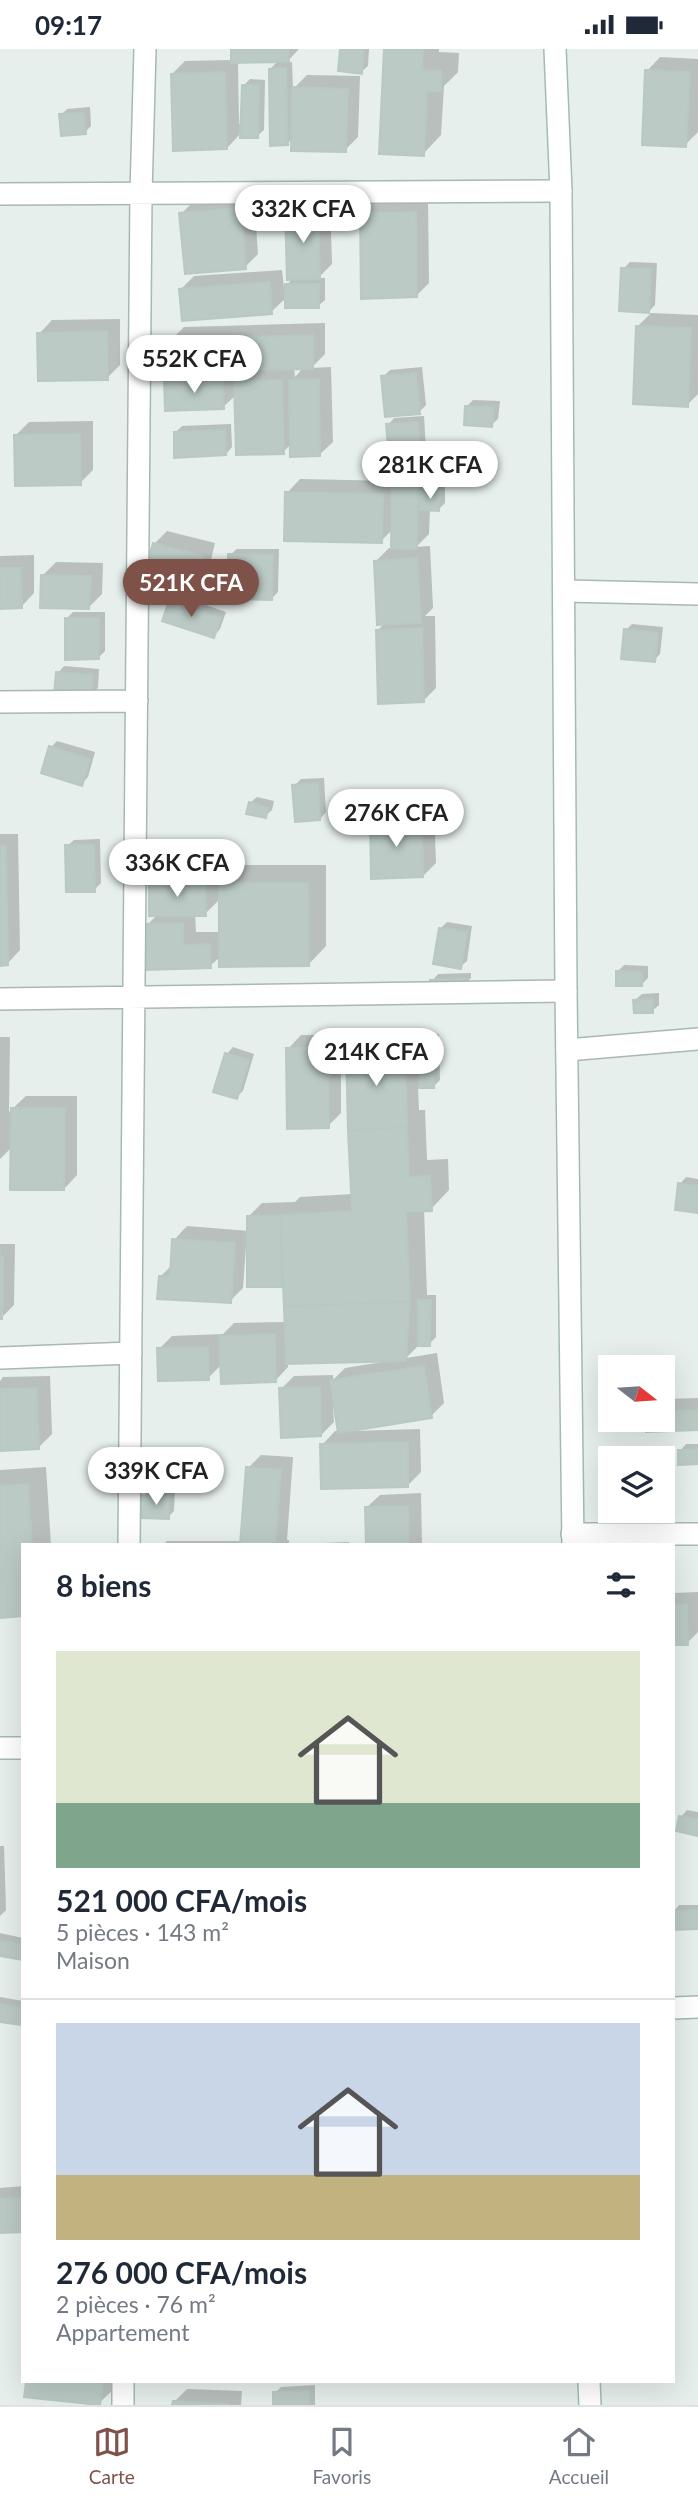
<!DOCTYPE html>
<html lang="fr">
<meta charset="utf-8">
<style>
body{margin:0;font-family:Lato,sans-serif;background:#f6f6f7;color:#1f2937;height:100vh;display:flex;flex-direction:column;font-size:26px;white-space:nowrap}
*{box-sizing:border-box;margin:0}
p{font-size:23px;color:#747a83}
.icon{flex:none;width:38px;height:38px;fill:none;stroke:currentColor;stroke-width:2;stroke-linecap:round;stroke-linejoin:round}
.map{position:relative;flex:1;overflow:hidden}
.side{position:absolute;left:21px;top:1494px;width:654px;height:840px;display:flex;flex-direction:column;background:#fff;border-radius:0px;box-shadow:0 7px 28px #0002}
.side>*{flex:none}
.needle{width:46px;rotate:107deg}
.buttons{position:absolute;left:598px;top:1306px;display:grid;gap:14px}
.buttons a{display:grid;place-items:center;width:77px;height:77px;border-radius:0px;background:#fff;box-shadow:0 7px 28px #0002;font-size:35px}
.price{position:absolute;translate:-50% -60px;padding:0 16px;border-radius:24px;background:#fff;color:#222;font-size:23px;line-height:46px;filter:drop-shadow(0 2px 4px #0008)}
.price::after{content:'';position:absolute;left:50%;top:42px;width:21px;height:16px;margin-left:-10px;background:inherit;clip-path:polygon(0 0,100% 0,50% 100%)}
.price.current{background:#7f5249;color:#fff}
ul{padding:0;list-style:none}
li{display:grid;align-content:center;gap:14px;height:371px;padding:0 35px}
li+li{border-top:2px solid #e0e1e3}
li span{display:grid;place-items:center;height:217px;border-radius:0px;color:#555}
li>.icon{margin-inline-start:auto}
span .icon{width:126px;height:126px;fill:#fffc;stroke-width:1}
li b{font-size:30px}
h2{display:flex;justify-content:space-between;align-items:center;height:84px;padding:0 35px;font-size:30px}
.status{display:flex;justify-content:space-between;align-items:center;height:49px;padding:0 35px;background:#fff;direction:ltr}
.status svg{height:19px;fill:currentColor}
.dock{display:flex;justify-content:space-around;align-items:center;height:98px;border-top:2px solid #e0e1e3;background:#fff;font-size:19px;color:#747a83}
.dock a{display:grid;justify-items:center;gap:4px}
.dock .current{color:#7f5249}
.map>svg:first-child{display:block}
.shadow{fill:#0003;fill-rule:evenodd}
.building{fill:#bbcac4;stroke:#b8c9c2;stroke-width:2}
.lines{fill:none;stroke-linecap:round;stroke-linejoin:round}
.street-casing{stroke:#a8b8b2;stroke-width:24}
.secondary-casing{stroke:#a4bbb3;stroke-width:24}
.street{stroke:#fff;stroke-width:21}
.secondary{stroke:#fff;stroke-width:21}
</style>
<div class="status"><b>09:17</b><svg viewBox="0 0 49 12"><path d="M0 12V9h3v3zM5 12V6h3v6zM10 12V3h3v9zM15 12V0h3v12zM26 1h20v11H26zM47 4h2v5h-2z"/></svg></div>
<div class="map">
<svg width="698" height="2356" viewBox="0 0 698 2356">
<rect width="100%" height="100%" fill="#e6efeb"/>
<path class="shadow" d="M232,0H299L286,14L292,13L293,40L307,26L360,27L358,88L345,101L293,89L287,95L270,20L279,11L238,13L239,75H242L243,37L250,30L265,31L264,81L257,87L242,83L227,99L172,25L185,12L233,11Z
M342,0H369L368,17L361,23Z
M386,0H439V3L459,4L458,23L444,37L441,86L423,105Z
M660,8L698,10V83L685,96L647,22Z
M90,58L91,77L85,83L61,66L67,60Z
M254,147L258,205L245,218L181,165L194,152Z
M330,148L332,215L318,229H325V251L318,257L287,248L271,263L181,240L194,227L282,221L284,239L293,229L287,162L300,149Z
M428,151L429,234L416,247L361,165L375,152Z
M630,213L657,214L655,256L649,262L623,220Z
M651,264L698,266V345L687,356L638,277Z
M120,270V316L107,329L39,285L52,271Z
M325,274V305L311,319L331,318L333,393L319,406L292,394L283,403L236,346L223,358L165,332L176,321L171,291L184,278ZM294,318H304L295,328ZM249,319L236,332V320Z
M422,318L426,356L419,363L383,328L390,321Z
M473,351L500,352L498,370L491,376L467,357Z
M424,367L426,401L420,408L388,376L394,369Z
M93,372V421L80,434L16,386L29,373Z
M231,375L232,398L226,405L175,384L182,377Z
M407,412H430V436H445V454L439,460H430L429,485L416,498L430,497L433,559L425,567H435L436,639L423,652L378,581L385,574L376,512L389,499H393V480L381,492L287,444L300,430L394,432V425Z
M167,482L215,494L208,524L194,537L154,495Z
M237,500H279L278,543L272,549L246,516L230,506Z
M34,506V544L21,558H0V507Z
M56,513L103,514L102,545L89,558L43,526Z
M177,546L226,563L220,580L214,587L171,553Z
M73,563H105V602L98,609L66,570Z
M632,575L663,578L660,605L654,611L626,581Z
M64,617L99,620L98,639L91,645L58,624Z
M57,692L95,703L88,728L81,735L51,698Z
M324,729L326,763L320,770L294,737L301,730Z
M257,748L274,752L272,761L265,767L250,754Z
M434,758L436,814L423,827L371,773L385,760Z
M0,785H18L20,901L7,915H0Z
M100,790L101,834L94,841L67,797L74,791Z
M239,816H326V897L308,916L221,907L210,917L147,876L158,865L150,834L164,821H218V837ZM221,849V883H196L195,865H205Z
M447,873L472,877L467,912L460,918L441,879Z
M624,916L648,917V929L641,936L617,923Z
M471,924V929L464,935L432,932L438,925Z
M659,944V956L652,962L635,951L642,945Z
M417,985V994L426,985H439L440,1031L434,1037L418,1038L419,1061H425L427,1111L448,1110L449,1141L431,1160H424L427,1246H436V1288L429,1295H420L406,1309L437,1304L444,1354L431,1367L352,1380V1382L420,1380L421,1423L408,1436L322,1396L335,1382H340L336,1357L333,1358L334,1373L321,1386L281,1340L294,1327L333,1326V1331L345,1319L382,1313V1311L288,1313V1318L275,1332L222,1315L208,1329L159,1300L172,1287L223,1285L234,1274L286,1273L284,1236H249V1198H246L243,1239L230,1252L161,1227L172,1216L174,1191L187,1177L249,1182V1167L262,1154L295,1153L300,1148L353,1145L348,1000L361,987ZM413,995V999L359,1001V997Z
M301,986H341V1064L328,1077L288,1000Z
M0,988H10L9,1063L26,1047H77V1126L64,1140L12,1098L0,1110Z
M233,998L254,1005L243,1042L236,1048L227,1005Z
M686,1128L698,1130V1162L680,1135Z
M0,1195H15L14,1256L1,1269Z
M50,1327L52,1385L38,1399L0,1400V1332L3,1328Z
M698,1349V1380L663,1370V1350Z
M686,1395H698V1414L680,1402Z
M261,1406L293,1408L287,1491H289V1496H163L167,1492H242L248,1419Z
M46,1418L51,1496H23L0,1567V1421Z
M150,1440H175L174,1462L168,1468L144,1446Z
M421,1444L422,1496H368L366,1459L380,1446Z
M349,1493V1496H296L297,1495Z
M698,1543V1583L687,1594L674,1595V1544Z
M687,1761L698,1763V1785L681,1768Z
M0,1797H4L6,1861L0,1867Z
M679,1856H698V1879H674V1862Z
M0,1884L23,1889V1909L0,1905Z
M0,1948L23,1952V1974L0,1971Z
M23,2137V2181L0,2182V2139Z
M28,2333H113V2341L99,2354L26,2347Z
M315,2336V2356H275V2344L281,2338Z
M187,2340L242,2342L241,2356H174V2353Z"/>
<path class="building" d="M231,0H288L289,13L231,14Z
M340,0H364L362,25L338,22Z
M384,0H423L422,21L441,22V43L427,42L424,107L379,105Z
M286,19L288,96L270,97L269,20Z
M645,21L690,23L686,98L642,96Z
M225,23L227,100L173,102L171,25Z
M242,36H259L258,89H240Z
M292,38L348,40L346,103L291,102Z
M84,64L86,85L61,87L59,65Z
M241,159L246,220L185,225L179,164Z
M318,160L320,230L287,231L285,161Z
M416,163L417,248L361,250L360,164Z
M621,219L651,220L649,264L619,262Z
M270,233L272,265L182,272L179,240Z
M285,235H319V259H285Z
M636,277L691,279L688,358L633,355Z
M107,282L108,331L38,332L37,284Z
M313,286V320L170,323L169,290Z
M416,324L420,365L385,368L381,327Z
M223,330L224,360L165,362L164,332Z
M319,330L320,407L290,408L289,331Z
M282,331L284,405L236,406L234,332Z
M465,357L494,358L492,378L464,376Z
M418,373L421,409L389,412L386,375Z
M225,381L226,406L174,409V383Z
M80,385L81,436L15,437L14,386Z
M392,424L418,425L417,500H391Z
M420,442H440L439,462L420,461Z
M285,443L383,445L382,494L284,492Z
M153,494L203,507L195,539L144,526Z
M228,505L273,506L272,551L243,550L244,518L228,517Z
M417,509L421,574L377,576L374,512Z
M0,519H21L22,559L0,560Z
M41,526L91,527L89,560L40,559Z
M169,552L221,569L214,589L162,572Z
M65,569H99V610L65,611Z
M422,579L424,653L378,655L376,581Z
M624,580L658,584L655,613L621,610Z
M56,623L93,626L92,647L54,645Z
M49,697L90,710L82,737L41,724Z
M318,734L320,771L295,773L292,736Z
M249,753L268,759L266,769L246,765Z
M422,770L423,828L371,830L370,772Z
M65,796H94L95,843H66Z
M0,797H6L8,916L0,917Z
M149,833H205L206,867H149Z
M219,834H308L309,917L219,918Z
M183,874V896L210,895L211,919L146,921L145,875Z
M439,879L467,883L461,920L433,915Z
M616,922L642,923V937H616Z
M465,930V937L430,938V931Z
M653,950V964H634L633,951Z
M418,991H434V1039H419Z
M405,997L407,1078L348,1082L346,999Z
M328,998L329,1079L287,1080L286,999Z
M225,1004L249,1011L237,1050L213,1043Z
M11,1059H65L64,1141H10Z
M407,1078L409,1128L430,1127L432,1162L406,1163L410,1252L284,1258L280,1166L352,1162L348,1082Z
M678,1134L698,1137V1164L675,1161Z
M280,1166L283,1238H247V1167Z
M172,1190L235,1194L231,1254L157,1250L159,1227H170Z
M0,1208H3L2,1270H0Z
M418,1251H431L430,1297H418Z
M410,1252L406,1312L286,1315L284,1258Z
M275,1285L276,1333L221,1335L219,1287Z
M208,1298L209,1331L158,1332L157,1299Z
M424,1317L432,1369L338,1384L330,1331Z
M320,1338L321,1387L281,1389L279,1339Z
M37,1339L39,1400L0,1402V1340Z
M698,1361V1381L646,1383V1370H663V1362Z
M408,1393V1438L321,1440L320,1395Z
M678,1401H698V1415L678,1416Z
M246,1418L281,1421L275,1496H240Z
M28,1435L32,1496H23V1567L0,1569V1437Z
M142,1446H169V1470L142,1469Z
M408,1457L409,1496H366L365,1458Z
M687,1555L688,1596H674V1556Z
M679,1767L698,1770V1787L676,1782Z
M698,1861V1880L674,1881V1862Z
M0,1892L23,1896V1911L0,1907Z
M0,1955L23,1959V1976L0,1973Z
M23,2149V2183L0,2184V2150Z
M26,2333H103L100,2356L24,2348Z
M309,2342V2356H273V2343Z
M173,2352L230,2355L172,2356Z"/>
<g class="lines">
<defs>
<path id="street" d="M0,145L561,142
M565,542L698,545
M0,653L137,652
M0,950L566,942
M567,1001L698,990
M0,1309L131,1304
M572,1485H698
M129,1496L141,145L145,0
M0,1699H23
M674,1959L698,1958
M123,2356V2333"/>
<path id="secondary" d="M555,0L561,142L566,942L573,1496
M589,2333L590,2356"/>
</defs>
<use href="#street" class="street-casing"/>
<use href="#secondary" class="secondary-casing"/>
<use href="#street" class="street"/>
<use href="#secondary" class="secondary"/>
</g>
</svg>
<div class="buttons">
<a><svg class="needle" viewBox="-14 -14 28 28"><path d="M0-13l5 13h-10z" fill="#e53935"/><path d="M0 13l5-13h-10z" fill="#747a83"/></svg></a>
<a><svg class="icon" aria-label="layers" viewBox="0 0 24 24"><path d="M12 4l9 5-9 5-9-5zM3 14l9 5 9-5"/></svg></a>
</div>
<b class="price" style="left:303px;top:196px">332K CFA</b>
<b class="price" style="left:194px;top:346px">552K CFA</b>
<b class="price" style="left:430px;top:452px">281K CFA</b>
<b class="price current" style="left:191px;top:570px">521K CFA</b>
<b class="price" style="left:396px;top:800px">276K CFA</b>
<b class="price" style="left:177px;top:850px">336K CFA</b>
<b class="price" style="left:376px;top:1039px">214K CFA</b>
<b class="price" style="left:156px;top:1458px">339K CFA</b>
<section class="side">
<h2>8 biens<svg class="icon" aria-label="filters" viewBox="0 0 24 24"><path d="M4 7h16M4 17h16"/><circle cx="9" cy="7" r="2"/><circle cx="15" cy="17" r="2"/></svg></h2>
<ul>
<li><span style="background:linear-gradient(#dfe7d0 70%,#7fa58c 0)"><svg class="icon" aria-label="home" viewBox="0 0 24 24"><path d="M3 11l9-7 9 7M6 9v11h12V9"/></svg></span><div><b>521 000 CFA/mois</b><p>5 pièces · 143 m²</p><p>Maison</p></div></li>
<li><span style="background:linear-gradient(#c9d6e8 70%,#c2b280 0)"><svg class="icon" aria-label="home" viewBox="0 0 24 24"><path d="M3 11l9-7 9 7M6 9v11h12V9"/></svg></span><div><b>276 000 CFA/mois</b><p>2 pièces · 76 m²</p><p>Appartement</p></div></li>
</ul>
</section>
</div>
<nav class="dock">
<a class="current"><svg class="icon" aria-label="map" viewBox="0 0 24 24"><path d="M3 6l6-2 6 2 6-2v14l-6 2-6-2-6 2zM9 4v14M15 6v14"/></svg>Carte</a>
<a><svg class="icon" aria-label="saved" viewBox="0 0 24 24"><path d="M7 4h10v16l-5-4-5 4z"/></svg>Favoris</a>
<a><svg class="icon" aria-label="home" viewBox="0 0 24 24"><path d="M3 11l9-7 9 7M6 9v11h12V9"/></svg>Accueil</a>
</nav>
